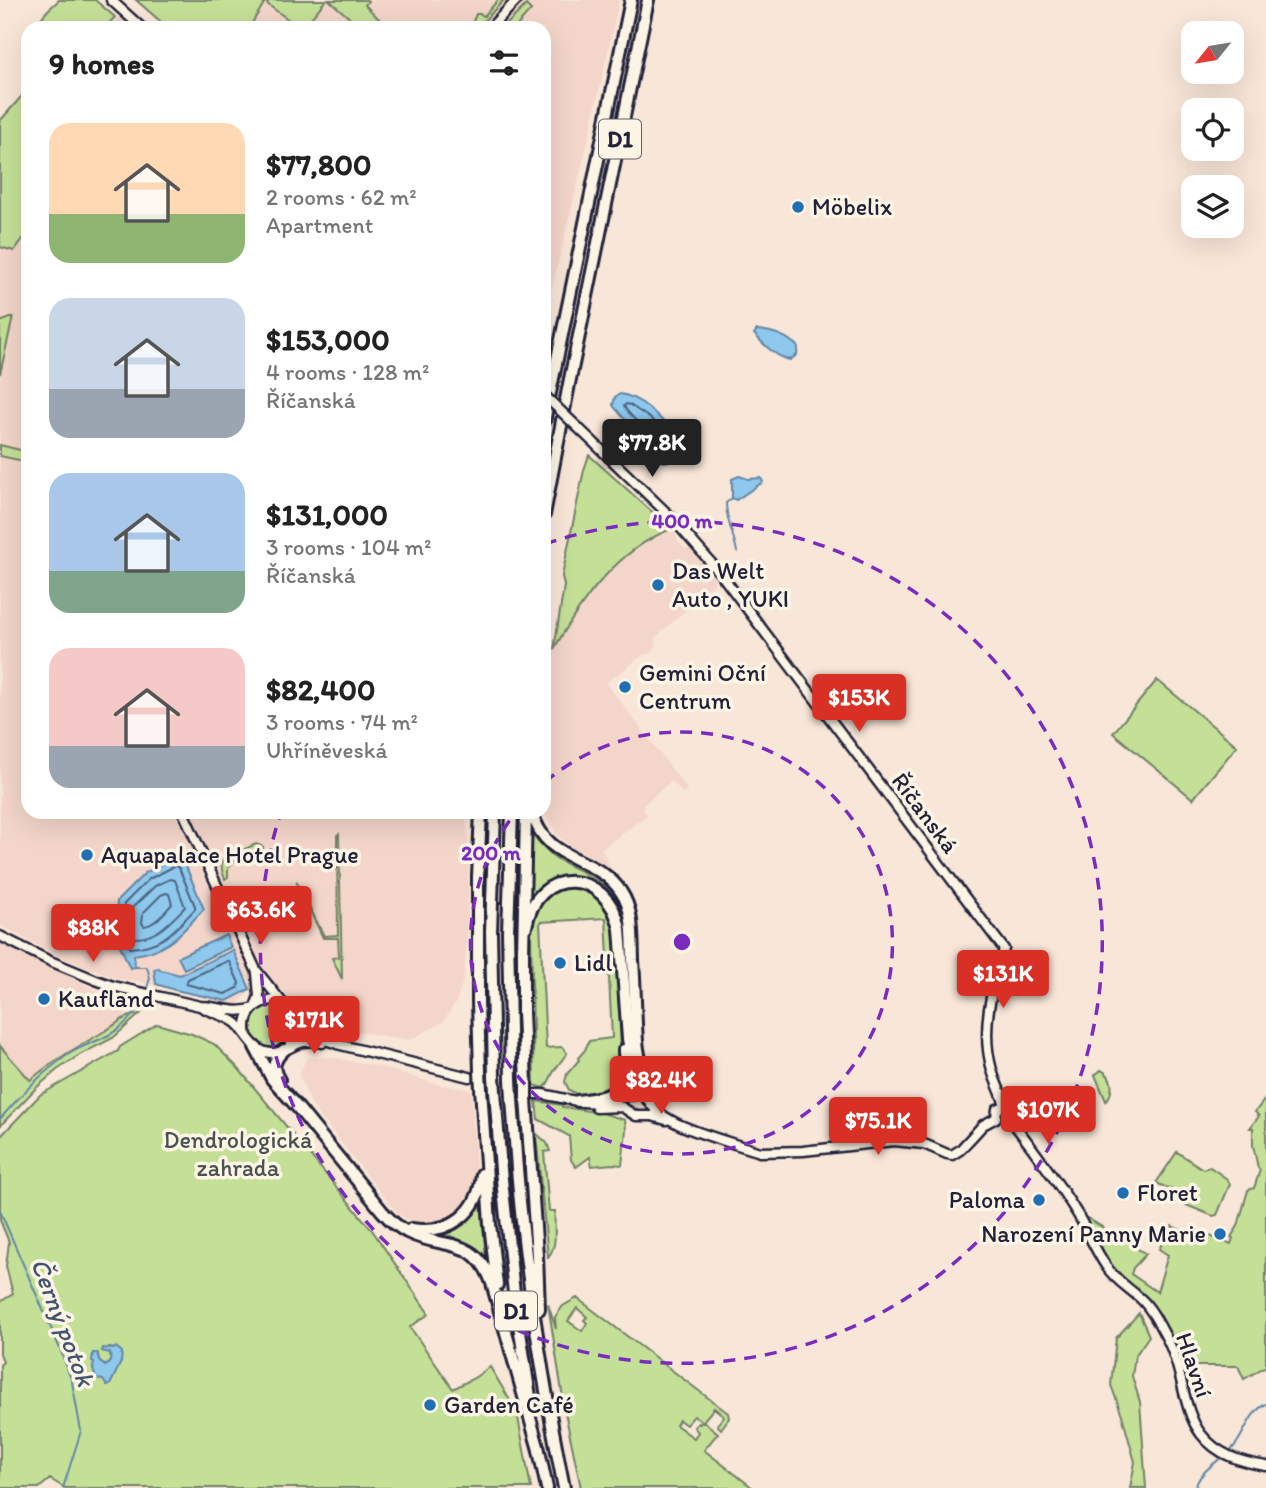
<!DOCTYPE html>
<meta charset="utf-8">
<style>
body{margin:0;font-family:Itim,sans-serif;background:#f6f6f6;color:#222;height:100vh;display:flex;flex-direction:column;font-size:26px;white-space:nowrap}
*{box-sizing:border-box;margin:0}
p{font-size:23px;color:#767676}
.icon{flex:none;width:38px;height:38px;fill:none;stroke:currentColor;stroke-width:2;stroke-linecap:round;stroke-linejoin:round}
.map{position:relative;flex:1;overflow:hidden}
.side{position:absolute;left:21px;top:21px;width:530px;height:798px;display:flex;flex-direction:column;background:#fff;border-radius:21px;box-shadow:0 7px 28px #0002}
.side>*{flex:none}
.needle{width:46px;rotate:240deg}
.fabs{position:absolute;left:1181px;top:21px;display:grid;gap:14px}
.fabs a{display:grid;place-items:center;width:63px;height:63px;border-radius:14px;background:#fff;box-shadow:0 7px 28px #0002;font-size:35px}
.price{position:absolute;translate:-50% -60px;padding:0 16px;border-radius:7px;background:#d93025;color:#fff;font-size:23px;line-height:46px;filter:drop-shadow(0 2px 4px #0008)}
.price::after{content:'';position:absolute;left:50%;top:42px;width:21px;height:16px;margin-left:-10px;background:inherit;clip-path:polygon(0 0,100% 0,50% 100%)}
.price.current{background:#222;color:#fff}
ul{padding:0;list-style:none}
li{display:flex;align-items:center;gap:21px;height:175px;padding:0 28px}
li span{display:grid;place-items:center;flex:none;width:196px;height:140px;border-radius:21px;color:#555}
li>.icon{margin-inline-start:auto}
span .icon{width:84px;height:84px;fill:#fffc;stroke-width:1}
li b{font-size:30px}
h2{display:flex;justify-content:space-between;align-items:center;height:84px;padding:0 28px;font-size:30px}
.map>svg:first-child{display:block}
.built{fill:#f3d5c9}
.green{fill:#c4e097;stroke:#738169;stroke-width:2;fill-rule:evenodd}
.water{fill:#8ec8ed;stroke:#6386a6;stroke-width:2}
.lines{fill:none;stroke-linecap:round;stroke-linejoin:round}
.shore{stroke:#4d6482;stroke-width:2}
.stream{stroke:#6386a6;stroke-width:2}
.tertiary-tunnel{stroke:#cdbfb9;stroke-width:8;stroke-dasharray:8 4;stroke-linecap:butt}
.tertiary-casing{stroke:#22223b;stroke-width:13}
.trunk-casing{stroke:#22223b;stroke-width:16}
.motorway-casing{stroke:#22223b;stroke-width:16}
.tertiary{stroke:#fcf5e5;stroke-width:8}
.trunk{stroke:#fcf5e5;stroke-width:10}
.motorway{stroke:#fcf5e5;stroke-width:10}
.tertiary-bridge-casing{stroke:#22223b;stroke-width:13;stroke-linecap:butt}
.trunk-bridge-casing{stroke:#22223b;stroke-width:16;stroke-linecap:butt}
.motorway-bridge-casing{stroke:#22223b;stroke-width:16;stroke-linecap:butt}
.tertiary-bridge{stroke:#fcf5e5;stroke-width:8}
.trunk-bridge{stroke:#fcf5e5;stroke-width:10}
.motorway-bridge{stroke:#fcf5e5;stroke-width:10}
.ring{fill:none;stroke:#7b2cbf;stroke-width:3.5;stroke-dasharray:12 9}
.poi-dot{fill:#1f6fb2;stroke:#fcf5e5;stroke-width:2.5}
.labels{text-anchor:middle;stroke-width:7;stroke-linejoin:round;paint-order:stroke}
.shield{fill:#fcf5e5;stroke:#63616e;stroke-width:2}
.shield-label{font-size:23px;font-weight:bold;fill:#22223b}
.poi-label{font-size:24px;fill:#22223b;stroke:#fcf5e5;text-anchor:start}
.street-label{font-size:24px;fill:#22223b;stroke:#fcf5e5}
.park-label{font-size:24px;fill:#4a5252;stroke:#fcf5e5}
.water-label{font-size:26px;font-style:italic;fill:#425470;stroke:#fcf5e5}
.centre{fill:#7b2cbf;stroke:#fcf5e5;stroke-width:3.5}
.ring-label{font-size:21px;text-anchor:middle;font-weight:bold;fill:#7b2cbf;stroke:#fcf5e5;stroke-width:7;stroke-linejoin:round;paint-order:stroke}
</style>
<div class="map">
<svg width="1266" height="1488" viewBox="0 0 1266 1488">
<rect width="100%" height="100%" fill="#f8e6d8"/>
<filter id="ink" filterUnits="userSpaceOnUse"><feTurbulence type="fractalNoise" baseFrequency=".0143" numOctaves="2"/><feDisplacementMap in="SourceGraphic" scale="14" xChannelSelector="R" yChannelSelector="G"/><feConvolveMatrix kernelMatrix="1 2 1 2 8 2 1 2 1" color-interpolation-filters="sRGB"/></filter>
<g filter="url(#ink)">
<path class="built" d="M266,0H619L587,145L544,320V28H249Z
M128,7L153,28H109Z
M28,232V812H465L469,846L467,939L464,977L456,1002L443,1022L410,1040L310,1024L302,1007L277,986L253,988L236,1006L156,985L131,980L119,979L55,955L0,925V247L14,251Z
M671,529L676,534L677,540L685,549H690L715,577L714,584L655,638L656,646L651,654H644L606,683L687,789L683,793L673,782H670L643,805V809L647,815L601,849L610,867L569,845L557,835L544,812V706L551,657L554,649L573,616L609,570L654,536Z
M0,940L99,992L134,1002L125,1016L108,1030L78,1045L50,1064L30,1081L0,1046Z
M331,1057L380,1067L439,1085L471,1090L476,1171L475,1181L468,1200L454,1216L444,1220L424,1224L414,1222L398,1214L312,1106L299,1074L307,1058Z"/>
<path class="green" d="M59,0H95L115,17L105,28H45L38,22L48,10Z
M136,0H266L249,28H168Z
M269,0H326L303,28H300L267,4Z
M329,0H367L368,1L365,5L388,28H361Z
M498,0H504L480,25H475L473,21L476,14H480L484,16Z
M526,5L531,10L515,28H503Z
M28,89V232L14,251L0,247V121Z
M13,317L0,374V322Z
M0,445L28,452V462L0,456Z
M589,455L671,529C617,550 582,600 554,649L564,586L562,576L584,470Z
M1157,680L1237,746L1193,799L1113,733Z
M339,834L342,979L332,958L339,957L338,938H323L296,881L324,936L338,935L337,847V835Z
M530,835L534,836C540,843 546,850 553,856C577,874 598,871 616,900C587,867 561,870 529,896Z
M256,844L263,847V854L259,855L257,850L233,857L234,861L228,869V877L225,879C222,871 220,866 224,858Z
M578,886L604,901L615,927L622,1069L618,1082L607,1092L577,1095V1094L569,1090L565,1082L567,1074L579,1060L578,1058L585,1050L589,1041L612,1038L606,918L540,922L546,1048L562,1047L567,1053L554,1071L548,1083L544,1088L534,1085L531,932V923L538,908L536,906L553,890Z
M251 1026a21 21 0 1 1 42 0a21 21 0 1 1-42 0Z
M140,1014L113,1038L81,1054L57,1070L36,1088L0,1126V1046L30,1080C55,1059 78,1047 105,1031C121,1022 120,1017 140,1014Z
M157,1024L192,1034L214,1044L238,1068L372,1230L429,1314L410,1327L453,1389L474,1378L490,1367L517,1412L531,1488H65L50,1479L39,1488H0V1365L3,1362L0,1353V1302L13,1294L6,1266L9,1242L0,1220V1137L40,1095L118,1051L120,1047ZM109,1348L114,1349L121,1362L109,1385L107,1386L104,1380L93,1369L98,1355L99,1360L105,1366L109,1364L111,1359Z
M1101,1070C1114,1076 1114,1092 1106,1101L1095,1075Z
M1266,1098V1366L1244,1379L1238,1366H1184L1160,1318L1147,1298L1124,1282L1106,1260L1084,1216L1146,1254L1133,1268L1131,1274L1157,1292L1168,1255L1159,1249L1172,1226L1193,1236L1196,1231L1231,1244L1233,1238L1231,1237L1238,1226L1248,1190L1254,1188L1260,1170L1258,1168L1253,1145V1128H1250L1259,1116L1255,1112Z
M536,1101L562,1105V1107L602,1113L625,1120L626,1130L622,1165L612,1164L592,1166L590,1157L576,1167L571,1160L569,1136L538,1119Z
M537,1134L547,1143L550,1151L544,1152L549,1211H555C553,1227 559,1244 548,1257L536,1135Z
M1177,1152L1203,1169L1210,1167L1227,1179L1230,1184L1217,1215L1213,1216L1186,1205L1184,1195L1156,1183Z
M481,1204L486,1257L470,1244L446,1234C462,1228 473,1219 481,1204Z
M577,1298L728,1413L729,1418L721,1429L717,1425L724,1416L714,1408L703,1421L718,1433L704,1450L753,1488H581L566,1417L548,1304L556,1329L555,1317L563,1306ZM577,1308L587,1317L584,1320L587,1323L582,1331L568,1321ZM694,1416L702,1421L700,1424L698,1423L694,1427L698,1432L694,1438L676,1425L679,1420L686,1425Z
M1139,1313L1149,1336L1135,1356L1132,1376L1140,1402L1146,1488H1130L1135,1462L1122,1415L1111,1385L1116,1338Z"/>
<path class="water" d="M757,330C772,331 787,336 798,347L797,355L790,360C776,357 764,345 754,334Z
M620,394C645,397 668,427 685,444L687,451C680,458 673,461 664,462L654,453L615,408L613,405L615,397Z
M739,476L748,479L761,478L763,482L736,500L732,498V479Z
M181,855L204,909C179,934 171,950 134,955L135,967L130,968L115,934L117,901L145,873Z
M226,935L231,947L184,969L178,957Z
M233,950L250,989L227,1001L175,990L156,984L154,969L159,968L161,970L180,975Z
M116,1347L122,1352L121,1362L110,1385L107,1386L103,1380L96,1379L93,1369L94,1362L92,1361L93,1353H97L99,1360L105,1366C111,1363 111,1359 110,1353L102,1351L103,1348L114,1349Z"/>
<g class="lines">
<path class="shore" d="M626,404L630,405L651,419L677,446V451L667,455C655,447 648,434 639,424C634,418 627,413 624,406Z
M175,866L179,868L195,906V909C173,932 163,946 130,948L122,933L124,904L149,879Z
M170,879L175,880L185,907C170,922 157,938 135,938L131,931L132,908L155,886Z
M166,893L169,894L172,904C164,913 155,925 144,926L142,923L143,913L161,895Z
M228,961L230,963L239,983L238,988L225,994L186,984L188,979Z"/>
<path class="stream" d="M732,498L726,503C726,520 734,535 737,552
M135,967H147L150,978L147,988
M0,1119C21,1095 42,1072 69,1054C81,1046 96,1042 109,1035C120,1029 130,1019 137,1009
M0,1211L61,1351L72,1382L81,1431L63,1488
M1229,1452C1245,1439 1246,1414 1266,1404
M1195,1488C1199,1474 1211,1466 1222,1457"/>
<path class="tertiary-tunnel" d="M476,1079L531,1093"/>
<defs>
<path id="tertiary" d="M111,0L142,28
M490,28L517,0
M592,441L672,518L720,573L1004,949C992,988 980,1029 992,1070C995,1082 1002,1093 1005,1106
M183,812L256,970L281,1001
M0,936L50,961L96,980L113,986L200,1006C219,1006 235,1015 254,1008
M200,1006C211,1013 226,1015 236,1023C248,1034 254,1054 274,1053C293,1051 296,1037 322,1043
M255,1007L259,996L257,973
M247,1036C245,1027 245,1018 252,1010C262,998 280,997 291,1009C297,1015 299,1025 306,1031C315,1038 327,1040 337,1044L469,1077
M289,1046C296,1039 299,1030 297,1020
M536,1094H542C563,1098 585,1105 606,1102C614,1101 637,1092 642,1094C648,1096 648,1101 652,1106C658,1113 670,1120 678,1124C704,1136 733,1143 760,1152L803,1151L894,1141L924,1144L947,1154L952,1155L960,1150L983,1125L996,1118L997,1109L1005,1106
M1005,1106L1011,1111L1010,1119C1034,1150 1058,1182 1078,1215C1088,1232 1095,1250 1106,1266C1115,1280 1129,1288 1141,1299C1152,1309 1160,1326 1167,1339C1183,1368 1182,1409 1201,1434C1217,1455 1241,1462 1266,1466
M596,1108L622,1107L636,1116H652L666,1120"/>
<path id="trunk" d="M478,877V1002L480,1072
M526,927C536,865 608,868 620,929L628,1039L637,1084L633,1094
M523,947V1012L526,1083
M255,1047L272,1079L298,1108L382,1211C389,1219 397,1227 407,1232C441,1250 475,1234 492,1283L539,1450
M279,1080C271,1068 274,1059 284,1050
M481,1088L490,1224L497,1285
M526,1099L537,1255L539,1309
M578,1101C617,1096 627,1092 624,1050
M517,1169C526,1276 543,1383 564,1488
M501,1170L514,1293L531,1403
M411,1229C450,1235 479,1213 482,1174
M538,1446L547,1488"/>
<path id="motorway" d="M544,422L631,0
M544,515L569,384L648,0
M532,812C546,865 597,854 621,892C634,911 632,937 633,960C635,987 635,1014 637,1041C639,1061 645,1080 648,1099
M478,877L481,812
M523,953L526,812
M494,1076L491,932L495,812
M511,1079L508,932L512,812
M495,1091L501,1170
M512,1099L517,1169"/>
</defs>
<use href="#tertiary" class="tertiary-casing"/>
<use href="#trunk" class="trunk-casing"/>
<use href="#motorway" class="motorway-casing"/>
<use href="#tertiary" class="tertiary"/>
<use href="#trunk" class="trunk"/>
<use href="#motorway" class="motorway"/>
<defs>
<path id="tertiary-bridge" d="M544,395L592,441"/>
<path id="trunk-bridge" d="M480,1072L481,1088
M526,1083V1099"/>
<path id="motorway-bridge" d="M494,1076L495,1091
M511,1079L512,1099"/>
</defs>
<use href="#tertiary-bridge" class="tertiary-bridge-casing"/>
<use href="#trunk-bridge" class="trunk-bridge-casing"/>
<use href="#motorway-bridge" class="motorway-bridge-casing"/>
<use href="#tertiary-bridge" class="tertiary-bridge"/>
<use href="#trunk-bridge" class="trunk-bridge"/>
<use href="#motorway-bridge" class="motorway-bridge"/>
</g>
</g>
<g class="ring">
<path d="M545 782A211 211 0 1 1 516 812"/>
<path d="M545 544A421 421 0 1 1 280 815"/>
</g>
<g class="poi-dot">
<circle cx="798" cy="207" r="7"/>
<circle cx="658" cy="585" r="7"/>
<circle cx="625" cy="687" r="7"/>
<circle cx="87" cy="855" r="7"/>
<circle cx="560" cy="963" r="7"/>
<circle cx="44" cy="999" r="7"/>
<circle cx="1123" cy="1193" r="7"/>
<circle cx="1039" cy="1200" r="7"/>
<circle cx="1220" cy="1234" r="7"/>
<circle cx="430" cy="1405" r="7"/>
</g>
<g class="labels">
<g class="shield">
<rect x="599" y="119.5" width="42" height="39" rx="5"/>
<rect x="495" y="1291.5" width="42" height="39" rx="5"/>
</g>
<g class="shield-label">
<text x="620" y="147">D1</text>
<text x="516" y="1319">D1</text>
</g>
<g class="poi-label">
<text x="812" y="215">Möbelix</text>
<text x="672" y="579">Das Welt<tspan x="672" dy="28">Auto , YUKI</tspan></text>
<text x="639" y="681">Gemini Oční<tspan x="639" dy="28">Centrum</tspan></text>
<text x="101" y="863">Aquapalace Hotel Prague</text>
<text x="574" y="971">Lidl</text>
<text x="58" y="1007">Kaufland</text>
<text x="1137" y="1201">Floret</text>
<text x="1025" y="1208" text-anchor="end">Paloma</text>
<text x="1206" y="1242" text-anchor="end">Narození Panny Marie</text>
<text x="444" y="1413">Garden Café</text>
</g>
<g class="street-label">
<text transform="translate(925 813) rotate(53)" y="8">Říčanská</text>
<text transform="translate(1194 1365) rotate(71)" y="8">Hlavní</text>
</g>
<g class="park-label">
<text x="238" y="1148">Dendrologická<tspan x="238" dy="28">zahrada</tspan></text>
</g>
<g class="water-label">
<text transform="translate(63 1322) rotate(69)" y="9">Černý potok</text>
</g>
</g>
<circle cx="682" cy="942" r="10" class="centre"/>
<g class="ring-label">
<text x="682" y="528">400 m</text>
<text x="491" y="860">200 m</text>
</g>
</svg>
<div class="fabs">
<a><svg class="needle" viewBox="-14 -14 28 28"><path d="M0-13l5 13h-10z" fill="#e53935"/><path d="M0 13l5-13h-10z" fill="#767676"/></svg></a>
<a><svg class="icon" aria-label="locate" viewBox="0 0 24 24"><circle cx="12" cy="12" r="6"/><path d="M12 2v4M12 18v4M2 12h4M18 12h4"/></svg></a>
<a><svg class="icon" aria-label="layers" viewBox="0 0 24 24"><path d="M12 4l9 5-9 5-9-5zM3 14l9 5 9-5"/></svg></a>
</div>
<b class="price current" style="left:652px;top:479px">$77.8K</b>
<b class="price" style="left:859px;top:734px">$153K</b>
<b class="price" style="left:261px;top:946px">$63.6K</b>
<b class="price" style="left:93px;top:964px">$88K</b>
<b class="price" style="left:1003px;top:1010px">$131K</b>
<b class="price" style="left:314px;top:1056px">$171K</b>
<b class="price" style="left:661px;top:1116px">$82.4K</b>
<b class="price" style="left:1048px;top:1146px">$107K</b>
<b class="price" style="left:878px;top:1157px">$75.1K</b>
<section class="side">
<h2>9 homes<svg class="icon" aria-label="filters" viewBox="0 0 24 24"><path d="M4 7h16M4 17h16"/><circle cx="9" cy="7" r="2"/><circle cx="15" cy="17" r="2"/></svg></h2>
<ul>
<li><span style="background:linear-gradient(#ffd9b3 65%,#8fb573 0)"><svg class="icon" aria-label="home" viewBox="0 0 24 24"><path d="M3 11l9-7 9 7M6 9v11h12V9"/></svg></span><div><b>$77,800</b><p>2 rooms · 62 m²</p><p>Apartment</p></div></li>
<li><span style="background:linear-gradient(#c9d6e8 65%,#9aa5b1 0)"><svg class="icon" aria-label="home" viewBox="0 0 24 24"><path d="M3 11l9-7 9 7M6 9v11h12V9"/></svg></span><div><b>$153,000</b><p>4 rooms · 128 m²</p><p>Říčanská</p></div></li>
<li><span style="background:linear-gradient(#a9c7e8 70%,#7fa58c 0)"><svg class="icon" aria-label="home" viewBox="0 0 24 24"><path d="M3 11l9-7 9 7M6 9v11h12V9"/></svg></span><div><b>$131,000</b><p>3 rooms · 104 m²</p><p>Říčanská</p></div></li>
<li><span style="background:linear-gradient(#f6c9c9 70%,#9aa5b1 0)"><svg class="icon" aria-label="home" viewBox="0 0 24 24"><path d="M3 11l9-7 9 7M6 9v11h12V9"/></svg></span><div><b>$82,400</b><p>3 rooms · 74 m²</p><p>Uhříněveská</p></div></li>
</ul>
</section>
</div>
